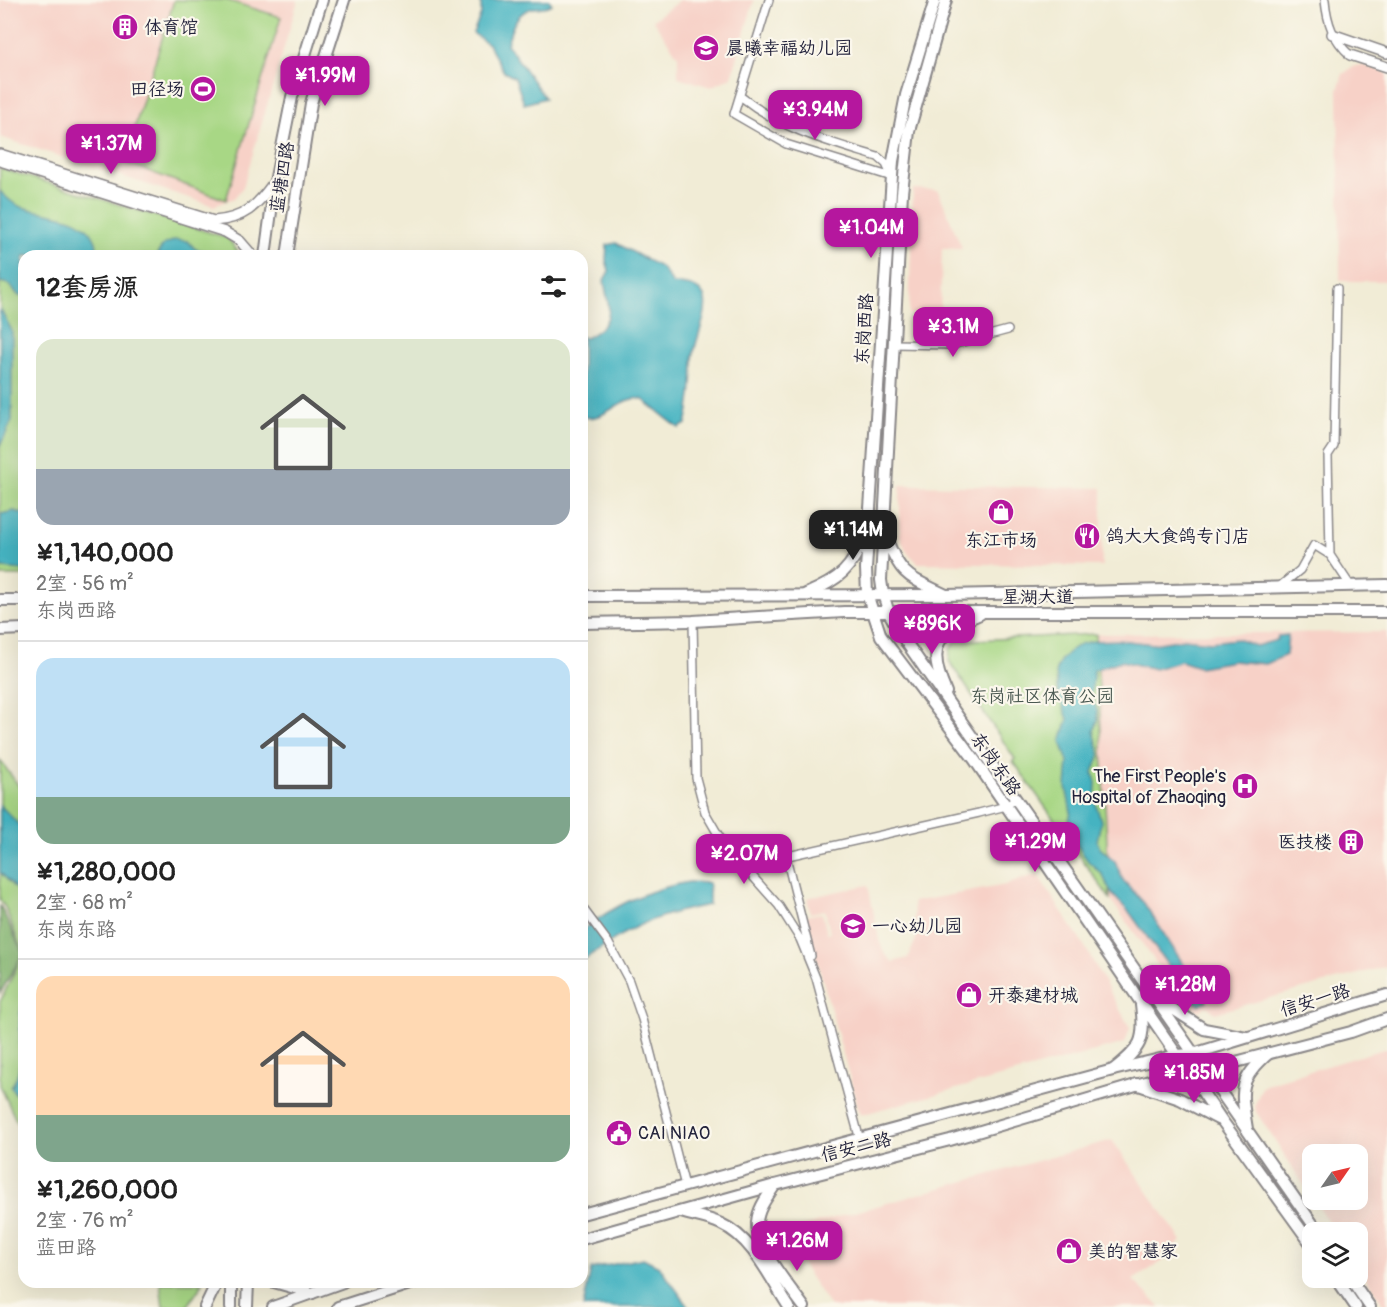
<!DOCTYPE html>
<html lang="zh">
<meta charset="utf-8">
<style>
body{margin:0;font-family:Pangolin,"LXGW WenKai TC",sans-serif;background:#f2f2f2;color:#222;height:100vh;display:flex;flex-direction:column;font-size:22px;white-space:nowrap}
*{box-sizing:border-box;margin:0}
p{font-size:20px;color:#767676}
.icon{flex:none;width:33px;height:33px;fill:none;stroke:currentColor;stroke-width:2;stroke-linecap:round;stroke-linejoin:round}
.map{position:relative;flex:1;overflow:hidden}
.details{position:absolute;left:18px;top:250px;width:570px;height:1038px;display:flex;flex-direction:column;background:#fff;border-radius:18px;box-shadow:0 6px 24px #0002}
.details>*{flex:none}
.needle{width:39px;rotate:56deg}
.fabs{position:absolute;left:1302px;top:1144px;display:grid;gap:12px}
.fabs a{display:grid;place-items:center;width:66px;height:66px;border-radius:12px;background:#fff;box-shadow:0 6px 24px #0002;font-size:30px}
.price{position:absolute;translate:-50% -51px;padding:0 14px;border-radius:12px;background:#b5179e;color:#fff;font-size:20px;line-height:39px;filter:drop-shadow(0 2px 3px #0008)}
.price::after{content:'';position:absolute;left:50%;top:36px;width:18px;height:14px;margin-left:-9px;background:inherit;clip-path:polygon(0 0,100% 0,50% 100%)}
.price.on{background:#222;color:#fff}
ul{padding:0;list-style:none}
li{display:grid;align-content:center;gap:12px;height:318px;padding:0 18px}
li+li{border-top:2px solid #e0e0e0}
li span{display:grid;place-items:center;height:186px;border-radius:18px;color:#555}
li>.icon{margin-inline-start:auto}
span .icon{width:108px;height:108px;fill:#fffc;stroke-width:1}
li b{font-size:26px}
h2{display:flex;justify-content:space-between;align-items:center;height:72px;padding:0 18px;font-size:26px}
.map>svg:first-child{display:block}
.built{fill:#f7d1c7}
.green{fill:#a8d785;stroke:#657c60;stroke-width:1.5}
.forest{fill:#86b872;stroke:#546d56;stroke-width:1.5}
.water{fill:#45b3c1;stroke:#346a7e;stroke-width:1.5}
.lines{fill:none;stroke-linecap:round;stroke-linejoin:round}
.minor-casing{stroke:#8a8788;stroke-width:10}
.tertiary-casing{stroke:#8a8788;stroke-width:12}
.secondary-casing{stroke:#8a8788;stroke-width:14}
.primary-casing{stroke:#8a8788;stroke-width:14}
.minor{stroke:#fff;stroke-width:7}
.tertiary{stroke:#fff;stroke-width:9}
.secondary{stroke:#fff;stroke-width:10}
.primary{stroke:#fff;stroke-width:10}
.labels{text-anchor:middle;stroke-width:4.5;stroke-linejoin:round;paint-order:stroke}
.poi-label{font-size:18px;fill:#22223b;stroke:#fbf7ec;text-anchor:start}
.street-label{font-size:18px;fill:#22223b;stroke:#fbf7ec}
.park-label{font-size:18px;fill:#4a5851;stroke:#fbf7ec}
</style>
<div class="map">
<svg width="1387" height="1307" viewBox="0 0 1387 1307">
<rect width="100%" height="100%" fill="#fbf7ec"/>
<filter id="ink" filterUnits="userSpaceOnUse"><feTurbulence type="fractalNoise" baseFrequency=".0167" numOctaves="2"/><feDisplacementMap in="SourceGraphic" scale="12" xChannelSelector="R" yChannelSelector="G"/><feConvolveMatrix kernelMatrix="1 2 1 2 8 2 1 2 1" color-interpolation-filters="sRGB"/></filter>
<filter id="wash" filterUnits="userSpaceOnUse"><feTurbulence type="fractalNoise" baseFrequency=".008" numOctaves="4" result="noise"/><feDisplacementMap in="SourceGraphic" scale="24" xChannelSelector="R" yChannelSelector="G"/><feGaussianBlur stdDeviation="1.35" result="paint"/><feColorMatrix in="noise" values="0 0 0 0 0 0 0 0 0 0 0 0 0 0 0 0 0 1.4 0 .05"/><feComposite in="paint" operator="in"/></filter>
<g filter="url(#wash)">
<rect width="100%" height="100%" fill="#f1ecd6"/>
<path class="built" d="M0,0H298L243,187L234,198L214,206L0,137Z
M680,0H754L732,77L711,87L678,77V56L653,20Z
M1363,65L1387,73V281H1340L1338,90L1343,74L1355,66Z
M913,189L938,190L962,248H942L940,315L909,314Z
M900,485L1102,488V566L918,563L906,551L900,536Z
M1387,632V966L1215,1013L1207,1006L1199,1011L1187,1005L1110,899L1096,634Z
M1037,874L1085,947L1130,1028L1125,1043L860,1115L805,916L822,913L827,933H830L825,910L810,913L807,898L868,885L879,940L884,953L893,962L908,958L916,939L913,902L1006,885Z
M1387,1048V1307H1385L1358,1265V1233H1336L1314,1200H1358V1155H1312V1197L1256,1112L1255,1104L1262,1087L1270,1083Z
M1112,1140L1182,1241L1176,1245L1180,1250L1133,1280L1160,1307H830L789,1245L788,1239L795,1229Z"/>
<path class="green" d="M174,0H226L281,17L226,200L124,162Z
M0,168L228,238L241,256H24V576H0Z
M1096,634L1110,899L1013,761L1015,759L949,661L950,650L956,641Z
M0,760L24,793V1138L0,1085V1002L23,954L5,907L0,900Z
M160,1283H203L187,1307H163Z"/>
<path class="forest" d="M0,905L23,954L0,993Z"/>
<path class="water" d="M481,0H549L552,4C545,8 542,7 534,8C516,11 511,29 507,44L545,98L524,104L515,78L504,72L488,44L473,33L481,14Z
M0,191C6,197 11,203 19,206C43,216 85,211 96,242L97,248L90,256H24V295L19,296L8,284L0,282Z
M175,240L188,241L195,249L213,253L215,256H156L163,245Z
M616,243L662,268L673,284C731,283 694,332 693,359C693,382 692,401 686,424L679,428L642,399C620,394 603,425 582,416V337L586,338C618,321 608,309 604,280L609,271L606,260L607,245Z
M0,308L12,331V421L0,446Z
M14,511L24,514V570L2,568L0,565L1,514Z
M1288,635L1286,655L1266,664L1233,661L1199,667L1181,661L1155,669L1121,661L1094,670L1091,695L1097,710L1098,720L1094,731L1100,754L1093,772L1096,782L1095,801L1101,821L1097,841L1100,848L1115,861L1123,880L1144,903L1207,1001L1199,1005L1188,998L1177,978L1130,913L1112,894L1102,874L1088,861L1069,834L1067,828L1071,812L1066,787L1068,762L1061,741L1068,719L1057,689L1056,670L1061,660L1071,650L1080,644L1093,641L1119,640L1153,644L1184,639L1211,642L1237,639L1256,646L1277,640L1278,636Z
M0,805L24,830V898L0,872Z
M689,882L709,883V905C651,916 630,927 582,961V930C615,905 648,889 689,882Z
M24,998V1100L19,1099L11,1087C29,1063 13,1027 24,998Z
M643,1258L659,1266L689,1307H583L591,1269Z"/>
</g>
<g filter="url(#ink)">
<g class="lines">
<defs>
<path id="minor" d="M769,0L734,114L786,144L892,177
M1325,0C1327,22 1333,40 1350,55
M740,96C783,130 826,141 878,157L886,164L891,175
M893,344L952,345L1008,330
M1330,555L1328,455L1334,446L1337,288
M1280,586L1300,570L1314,545L1330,555L1350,585
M693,621L696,778L705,812L723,843L779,906L800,939L816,978L860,1140
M786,857L811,956
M743,866L979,813L1006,806L1016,799
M582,907L608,942L629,981L642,1019L685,1186"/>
<path id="tertiary" d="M1332,34L1387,53
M1350,55L1387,67
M0,154L214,221C244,219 257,206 274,182
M0,161L225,232L240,241L253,256"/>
<path id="secondary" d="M935,0L906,95L893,161L866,569L867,594L881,636L974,759L1223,1122L1312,1245
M946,0L909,131L902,193L881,580L883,594L889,613L906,642L1319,1233
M265,256L275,182L292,97L322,0
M287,256L311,103L344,0
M885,535C901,577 907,576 946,595
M806,594C841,579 851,569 866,535
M946,692C926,647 936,632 980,614
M1162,1002L1204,1029L1246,1037
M1113,1070C1141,1048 1146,1041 1141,1005
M1136,1084L1180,1099L1218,1119
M1247,1129C1241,1090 1237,1081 1269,1053
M775,1185C768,1196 758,1208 757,1222C755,1247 790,1287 804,1307
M681,1212C694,1216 709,1218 721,1224C753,1238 771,1280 789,1307
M1336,1278L1356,1307
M1350,1278L1370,1307
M231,1282V1307
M274,1282L312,1293
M205,1307L217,1282
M247,1307L248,1282"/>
<path id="primary" d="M582,596L946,595L1387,585
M0,600H24
M582,623L693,621L844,612H1387
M0,630L24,629
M582,1214L1113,1070L1177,1055L1193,1054L1387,995
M582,1239L775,1185L950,1140L1173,1074L1205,1070L1351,1032L1387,1019
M273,1307L343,1282
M338,1307L416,1282"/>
</defs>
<use href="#minor" class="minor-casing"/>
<use href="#tertiary" class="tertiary-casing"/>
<use href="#secondary" class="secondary-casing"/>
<use href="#primary" class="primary-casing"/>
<use href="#minor" class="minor"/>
<use href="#tertiary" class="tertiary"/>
<use href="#secondary" class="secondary"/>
<use href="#primary" class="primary"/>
</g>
</g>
<defs>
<symbol id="building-disc" viewBox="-11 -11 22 22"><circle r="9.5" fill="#b5179e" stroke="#fbf7ec"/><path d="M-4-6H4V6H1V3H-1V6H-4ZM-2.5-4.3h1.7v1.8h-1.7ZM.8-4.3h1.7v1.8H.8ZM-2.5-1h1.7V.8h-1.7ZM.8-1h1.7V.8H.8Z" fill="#fff"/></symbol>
<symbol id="school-disc" viewBox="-11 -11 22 22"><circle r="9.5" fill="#b5179e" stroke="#fbf7ec"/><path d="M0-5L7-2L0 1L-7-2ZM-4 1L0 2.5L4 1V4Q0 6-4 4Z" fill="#fff"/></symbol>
<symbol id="stadium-disc" viewBox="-11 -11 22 22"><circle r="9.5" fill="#b5179e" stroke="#fbf7ec"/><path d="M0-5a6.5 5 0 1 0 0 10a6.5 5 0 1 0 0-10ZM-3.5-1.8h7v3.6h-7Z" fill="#fff"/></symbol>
<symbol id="shop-disc" viewBox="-11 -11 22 22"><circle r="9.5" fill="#b5179e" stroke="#fbf7ec"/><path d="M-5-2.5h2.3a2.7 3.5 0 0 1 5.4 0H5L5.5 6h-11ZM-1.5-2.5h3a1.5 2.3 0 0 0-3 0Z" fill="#fff"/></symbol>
<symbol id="restaurant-disc" viewBox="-11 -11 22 22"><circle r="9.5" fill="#b5179e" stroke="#fbf7ec"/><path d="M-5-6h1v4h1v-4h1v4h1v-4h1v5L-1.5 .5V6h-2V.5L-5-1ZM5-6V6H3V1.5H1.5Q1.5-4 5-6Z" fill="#fff"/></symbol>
<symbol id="hospital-disc" viewBox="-11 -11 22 22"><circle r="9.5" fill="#b5179e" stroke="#fbf7ec"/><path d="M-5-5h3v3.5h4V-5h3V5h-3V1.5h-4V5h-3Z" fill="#fff"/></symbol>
<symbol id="civic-disc" viewBox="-11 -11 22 22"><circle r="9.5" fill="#b5179e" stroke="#fbf7ec"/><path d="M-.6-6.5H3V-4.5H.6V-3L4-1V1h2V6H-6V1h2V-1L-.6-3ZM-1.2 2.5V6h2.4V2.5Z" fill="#fff"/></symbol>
</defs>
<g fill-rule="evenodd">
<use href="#building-disc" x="110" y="12" width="30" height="30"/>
<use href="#school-disc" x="691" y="33" width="30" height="30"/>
<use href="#stadium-disc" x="188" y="74" width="30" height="30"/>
<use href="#shop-disc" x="986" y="497" width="30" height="30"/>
<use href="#restaurant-disc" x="1072" y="521" width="30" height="30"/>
<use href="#hospital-disc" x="1230" y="771" width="30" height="30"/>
<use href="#building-disc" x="1336" y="827" width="30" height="30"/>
<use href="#school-disc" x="838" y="911" width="30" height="30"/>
<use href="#shop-disc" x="954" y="980" width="30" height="30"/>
<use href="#civic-disc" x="604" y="1118" width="30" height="30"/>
<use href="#shop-disc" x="1054" y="1236" width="30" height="30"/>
</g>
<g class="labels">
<g class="poi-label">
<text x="144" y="33">体育馆</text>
<text x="726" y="54">晨曦幸福幼儿园</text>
<text x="184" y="95" text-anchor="end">田径场</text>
<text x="1106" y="542">鸽大大食鸽专门店</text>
<text x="1001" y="546" text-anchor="middle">东江市场</text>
<text x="1226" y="782" text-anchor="end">The First People's<tspan x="1226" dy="21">Hospital of Zhaoqing</tspan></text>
<text x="1332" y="848" text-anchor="end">医技楼</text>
<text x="872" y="932">一心幼儿园</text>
<text x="988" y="1001">开泰建材城</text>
<text x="638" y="1139">CAI NIAO</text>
<text x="1088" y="1257">美的智慧家</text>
</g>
<g class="street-label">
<text transform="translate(282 177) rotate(-81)" y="6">蓝塘四路</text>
<text transform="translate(864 329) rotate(-86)" y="6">东岗西路</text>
<text x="1038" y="603">星湖大道</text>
<text transform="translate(996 764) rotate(55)" y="6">东岗东路</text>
<text transform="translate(1315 1000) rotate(-17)" y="6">信安一路</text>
<text transform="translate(856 1147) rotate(-14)" y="6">信安二路</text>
</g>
<g class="park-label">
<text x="1042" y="702">东岗社区体育公园</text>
</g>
</g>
</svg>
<div class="fabs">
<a><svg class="needle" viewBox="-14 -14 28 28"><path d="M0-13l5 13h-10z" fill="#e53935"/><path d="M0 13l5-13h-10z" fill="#767676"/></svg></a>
<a><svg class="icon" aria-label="layers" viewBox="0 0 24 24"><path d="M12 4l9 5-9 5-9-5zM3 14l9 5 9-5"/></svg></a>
</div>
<b class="price" style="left:325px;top:107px">¥1.99M</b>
<b class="price" style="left:815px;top:141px">¥3.94M</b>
<b class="price" style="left:111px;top:175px">¥1.37M</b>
<b class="price" style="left:871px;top:259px">¥1.04M</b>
<b class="price" style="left:953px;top:358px">¥3.1M</b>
<b class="price on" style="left:853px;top:561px">¥1.14M</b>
<b class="price" style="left:932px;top:655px">¥896K</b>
<b class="price" style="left:1035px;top:873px">¥1.29M</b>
<b class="price" style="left:744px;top:885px">¥2.07M</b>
<b class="price" style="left:1185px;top:1016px">¥1.28M</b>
<b class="price" style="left:1194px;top:1104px">¥1.85M</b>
<b class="price" style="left:797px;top:1272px">¥1.26M</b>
<section class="details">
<h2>12套房源<svg class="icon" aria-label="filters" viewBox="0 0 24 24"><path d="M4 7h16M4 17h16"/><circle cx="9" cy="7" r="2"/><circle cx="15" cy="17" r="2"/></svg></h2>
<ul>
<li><span style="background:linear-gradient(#dfe7d0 70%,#9aa5b1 0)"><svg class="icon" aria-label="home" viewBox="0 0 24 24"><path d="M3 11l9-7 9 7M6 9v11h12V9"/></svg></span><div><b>¥1,140,000</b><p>2室 · 56 m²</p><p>东岗西路</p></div></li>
<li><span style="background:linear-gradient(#bfe0f5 75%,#7fa58c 0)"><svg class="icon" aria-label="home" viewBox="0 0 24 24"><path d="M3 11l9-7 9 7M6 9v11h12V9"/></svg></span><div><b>¥1,280,000</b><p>2室 · 68 m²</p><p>东岗东路</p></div></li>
<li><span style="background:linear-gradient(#ffd9b3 75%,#7fa58c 0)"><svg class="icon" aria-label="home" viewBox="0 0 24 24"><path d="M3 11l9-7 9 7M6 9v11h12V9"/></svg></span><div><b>¥1,260,000</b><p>2室 · 76 m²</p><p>蓝田路</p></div></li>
</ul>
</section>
</div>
